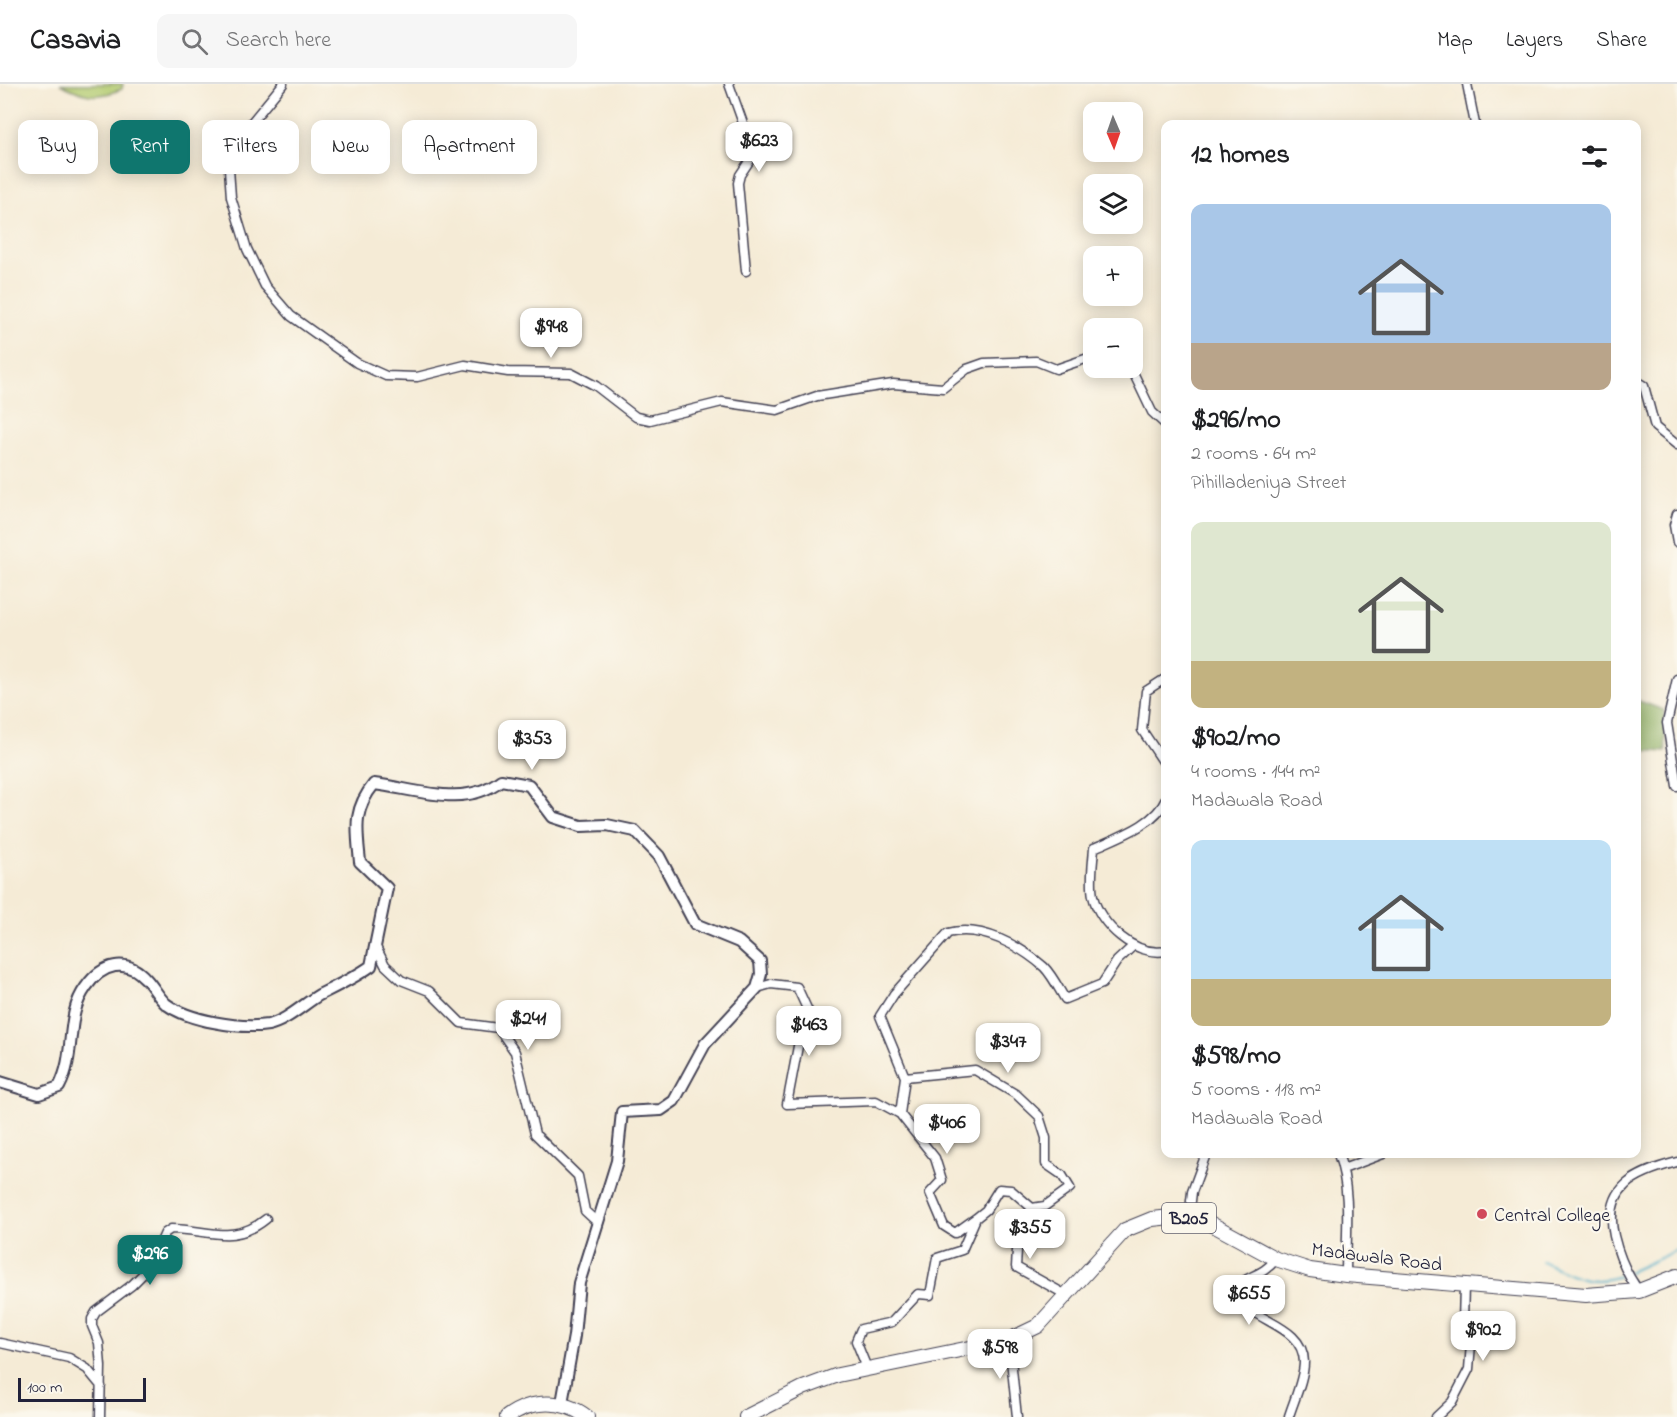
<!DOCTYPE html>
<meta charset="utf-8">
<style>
body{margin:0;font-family:"Indie Flower",sans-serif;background:#f6f6f6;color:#202124;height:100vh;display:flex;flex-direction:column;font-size:22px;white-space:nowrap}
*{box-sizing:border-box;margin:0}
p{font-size:20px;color:#757577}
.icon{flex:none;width:33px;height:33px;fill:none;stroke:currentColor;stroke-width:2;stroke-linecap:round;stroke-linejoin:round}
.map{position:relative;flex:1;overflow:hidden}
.side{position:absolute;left:1161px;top:36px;width:480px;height:1038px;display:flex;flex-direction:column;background:#fff;border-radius:12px;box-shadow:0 3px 15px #0003}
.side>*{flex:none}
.banner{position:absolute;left:18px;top:36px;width:570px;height:54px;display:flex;gap:12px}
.needle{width:39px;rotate:178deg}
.buttons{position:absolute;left:1083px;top:18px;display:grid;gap:12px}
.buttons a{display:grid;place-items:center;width:60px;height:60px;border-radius:12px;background:#fff;box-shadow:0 3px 15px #0003;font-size:30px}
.scale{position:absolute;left:18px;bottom:15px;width:128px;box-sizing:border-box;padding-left:6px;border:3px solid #22223b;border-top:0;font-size:16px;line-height:21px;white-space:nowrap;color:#22223b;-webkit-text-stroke:4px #fbf7ec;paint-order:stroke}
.price{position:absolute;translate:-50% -51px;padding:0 14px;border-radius:12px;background:#fff;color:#222;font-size:20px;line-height:39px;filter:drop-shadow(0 2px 3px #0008)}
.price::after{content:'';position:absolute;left:50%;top:36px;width:18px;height:14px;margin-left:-9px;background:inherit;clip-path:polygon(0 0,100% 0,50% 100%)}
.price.on{background:#0f766e;color:#fff}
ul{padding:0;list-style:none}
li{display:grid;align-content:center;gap:12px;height:318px;padding:0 30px}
li span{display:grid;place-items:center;height:186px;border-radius:12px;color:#555}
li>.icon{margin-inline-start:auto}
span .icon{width:108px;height:108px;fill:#fffc;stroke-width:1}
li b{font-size:26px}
h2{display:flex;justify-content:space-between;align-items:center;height:72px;padding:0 30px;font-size:26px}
.pill{padding:0 21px;border-radius:12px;background:#fff;box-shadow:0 3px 15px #0003;font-size:21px;line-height:54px}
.pill.on{background:#0f766e;color:#fff}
header{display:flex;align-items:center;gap:36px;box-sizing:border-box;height:84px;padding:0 30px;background:#fff;border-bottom:2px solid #e0e0e0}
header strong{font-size:28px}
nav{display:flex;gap:33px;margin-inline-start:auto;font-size:21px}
.search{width:420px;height:54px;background:#f6f6f6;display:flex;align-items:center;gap:15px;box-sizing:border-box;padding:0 21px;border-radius:12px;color:#757577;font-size:22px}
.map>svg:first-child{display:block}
.green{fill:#b2cb70;stroke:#6a7656;stroke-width:1.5}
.forest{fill:#8daf62;stroke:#58684e;stroke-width:1.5}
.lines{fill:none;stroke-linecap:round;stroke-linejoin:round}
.stream{stroke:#49acc8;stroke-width:2}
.minor-casing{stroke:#424052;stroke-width:11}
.tertiary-casing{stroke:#424052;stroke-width:14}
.primary-casing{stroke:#424052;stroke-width:16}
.minor{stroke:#fff;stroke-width:8}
.tertiary{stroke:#fff;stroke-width:10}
.primary{stroke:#fff;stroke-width:14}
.poi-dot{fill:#d1495b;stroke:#fbf7ec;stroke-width:2}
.labels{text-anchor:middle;stroke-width:4.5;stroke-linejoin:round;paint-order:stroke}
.shield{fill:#fbf7ec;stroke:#636270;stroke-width:1.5}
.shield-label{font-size:18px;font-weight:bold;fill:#22223b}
.poi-label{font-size:20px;fill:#22223b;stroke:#fbf7ec;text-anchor:start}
.street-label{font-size:20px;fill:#22223b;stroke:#fbf7ec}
</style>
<header>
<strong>Casavia</strong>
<div class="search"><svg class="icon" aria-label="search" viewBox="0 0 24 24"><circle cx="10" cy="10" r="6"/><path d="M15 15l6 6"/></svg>Search here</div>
<nav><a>Map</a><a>Layers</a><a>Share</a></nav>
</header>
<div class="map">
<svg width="1677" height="1333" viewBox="0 0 1677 1333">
<rect width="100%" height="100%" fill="#fbf7ec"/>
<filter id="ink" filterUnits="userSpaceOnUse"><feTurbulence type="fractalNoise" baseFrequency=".0167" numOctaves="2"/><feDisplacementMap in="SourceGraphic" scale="12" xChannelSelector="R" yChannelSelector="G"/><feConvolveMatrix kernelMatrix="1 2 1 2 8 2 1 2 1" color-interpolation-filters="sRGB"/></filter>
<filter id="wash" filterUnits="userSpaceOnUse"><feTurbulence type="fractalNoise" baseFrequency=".008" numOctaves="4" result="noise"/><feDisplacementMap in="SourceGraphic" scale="24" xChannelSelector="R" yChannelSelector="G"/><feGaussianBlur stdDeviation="1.35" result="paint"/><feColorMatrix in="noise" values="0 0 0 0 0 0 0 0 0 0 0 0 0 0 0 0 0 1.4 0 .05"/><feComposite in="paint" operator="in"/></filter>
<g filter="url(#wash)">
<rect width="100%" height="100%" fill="#f5ebd6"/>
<path class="green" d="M60,0H123L122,5C95,16 85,12 60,0Z"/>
<path class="forest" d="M1636,616L1664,626L1666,668L1637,666Z"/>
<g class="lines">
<path class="stream" d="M1542,1177C1570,1191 1593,1204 1624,1190
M1629,1188L1677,1166"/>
</g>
</g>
<g filter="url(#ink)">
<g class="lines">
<defs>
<path id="minor" d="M283,0L242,50L229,85L231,113L247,165L265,202L291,232L357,279L386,292L417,293L465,281L508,288L571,289L596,302L636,333L650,336L722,318L777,326L817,312L893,300L943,304L967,285L984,279L1036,277L1056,285L1094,272
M729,0L754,70L740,91L738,99L746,187
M1467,0L1475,40
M1131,284L1152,328L1166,341
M1636,297L1644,302L1655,343L1677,361
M1677,430L1674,441L1677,458
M1166,594L1146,607L1142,646L1166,682
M1677,595L1667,639L1677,702
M1166,715C1155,741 1118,753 1094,764C1093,779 1090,797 1093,812C1099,840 1135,873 1166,867
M376,863L385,881L401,896L429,907L461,939L498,944L515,968L535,1050L578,1092L585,1127L598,1139
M757,904L771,900L797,903L809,929L799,957L787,1020L876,1017L900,1030
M905,993L900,1030L935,1074L942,1096L930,1109L944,1142L955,1149L976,1134
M1338,1070C1352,1107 1346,1152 1346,1191
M1343,1085L1383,1070
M1032,1124L1018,1150L1016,1183L1068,1212
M1189,1134L1192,1108L1206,1070
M1276,1175C1262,1193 1248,1190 1235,1204C1243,1239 1303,1237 1304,1278C1304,1295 1294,1316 1289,1332
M1639,1207C1626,1190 1619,1173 1614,1152C1603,1103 1635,1089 1677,1078
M1009,1256L1017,1333
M0,1259L69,1274L87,1285L101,1302
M867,1284L856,1257L861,1245L892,1238L918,1210L930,1211L937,1174L962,1166L976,1134L986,1126L999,1105L1011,1106L1032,1124L1045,1122L1070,1104L1062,1091L1046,1080V1054L1039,1032L1017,1011L975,986L905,993L880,932L894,910L948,849C981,840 1020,862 1044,883C1052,891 1059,905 1065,915L1102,900L1117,877L1133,862
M100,1333L101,1282L99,1259L92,1242V1235L96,1228L132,1201L149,1184L165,1149L171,1145C208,1145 233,1162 266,1135
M1436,1333L1452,1318L1469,1285L1471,1260L1463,1238L1464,1201"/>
<path id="tertiary" d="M0,998L39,1010L59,1003C77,969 64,933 86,903C102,880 126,873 146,895C153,902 158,913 166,920C189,937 240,945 268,941C285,938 304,920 319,911C337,902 354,894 371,882L387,804L360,778C357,746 352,727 374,700C416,705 464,725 501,696L529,701L553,733L581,742L607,741L635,747L659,772L695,840L739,858L760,877L761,890L757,904L705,960L674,1017L661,1026L622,1028L617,1077L579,1199L574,1252L562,1319"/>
<path id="primary" d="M507,1333C531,1315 564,1315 587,1333
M746,1333L803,1304L838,1291L1009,1256L1038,1242L1125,1146L1152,1135L1171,1133L1202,1135L1276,1175L1310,1186L1346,1191L1586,1211L1639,1207L1677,1192"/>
</defs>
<use href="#minor" class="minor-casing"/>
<use href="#tertiary" class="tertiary-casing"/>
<use href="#primary" class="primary-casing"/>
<use href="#minor" class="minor"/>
<use href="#tertiary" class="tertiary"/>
<use href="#primary" class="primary"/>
</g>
</g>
<circle class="poi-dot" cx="1482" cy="1130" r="6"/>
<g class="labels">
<rect class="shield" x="1162" y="1119" width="54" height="30" rx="4.5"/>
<g class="shield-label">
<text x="1189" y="1140">B205</text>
</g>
<g class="poi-label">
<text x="1494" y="1137">Central College</text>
</g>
<g class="street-label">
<text transform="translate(1377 1172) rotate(7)" y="7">Madawala Road</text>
</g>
</g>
</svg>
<div class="buttons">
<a><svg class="needle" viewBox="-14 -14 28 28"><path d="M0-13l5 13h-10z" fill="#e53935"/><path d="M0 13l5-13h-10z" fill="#757577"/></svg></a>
<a><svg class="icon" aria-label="layers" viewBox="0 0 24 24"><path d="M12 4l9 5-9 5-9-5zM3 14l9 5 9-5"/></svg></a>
<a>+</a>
<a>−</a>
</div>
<div class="scale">100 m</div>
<b class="price" style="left:759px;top:89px">$623</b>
<b class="price" style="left:551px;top:275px">$948</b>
<b class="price" style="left:532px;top:687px">$353</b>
<b class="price" style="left:528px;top:967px">$241</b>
<b class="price" style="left:809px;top:973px">$463</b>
<b class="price" style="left:1008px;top:990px">$347</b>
<b class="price" style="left:947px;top:1071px">$406</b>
<b class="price" style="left:1030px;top:1176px">$355</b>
<b class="price on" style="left:150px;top:1202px">$296</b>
<b class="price" style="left:1249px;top:1242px">$655</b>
<b class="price" style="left:1483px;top:1278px">$902</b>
<b class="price" style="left:1000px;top:1296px">$598</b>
<div class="banner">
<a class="pill">Buy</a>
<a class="pill on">Rent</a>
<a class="pill">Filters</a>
<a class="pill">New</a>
<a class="pill">Apartment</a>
</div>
<section class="side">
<h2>12 homes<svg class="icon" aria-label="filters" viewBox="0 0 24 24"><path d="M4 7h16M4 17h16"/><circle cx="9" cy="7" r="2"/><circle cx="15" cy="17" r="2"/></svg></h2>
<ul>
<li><span style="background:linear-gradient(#a9c7e8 75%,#b9a48a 0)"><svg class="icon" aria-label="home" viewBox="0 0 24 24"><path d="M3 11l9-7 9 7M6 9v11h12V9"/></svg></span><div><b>$296/mo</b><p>2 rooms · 64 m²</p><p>Pihilladeniya Street</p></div></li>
<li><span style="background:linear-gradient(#dfe7d0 75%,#c2b280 0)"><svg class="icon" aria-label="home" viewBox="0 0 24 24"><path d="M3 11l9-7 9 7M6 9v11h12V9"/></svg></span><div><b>$902/mo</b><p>4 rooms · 144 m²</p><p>Madawala Road</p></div></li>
<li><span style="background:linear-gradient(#bfe0f5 75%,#c2b280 0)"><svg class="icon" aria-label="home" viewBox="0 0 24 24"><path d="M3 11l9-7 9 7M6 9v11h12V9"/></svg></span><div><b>$598/mo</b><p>5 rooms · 118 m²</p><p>Madawala Road</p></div></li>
</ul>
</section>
</div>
